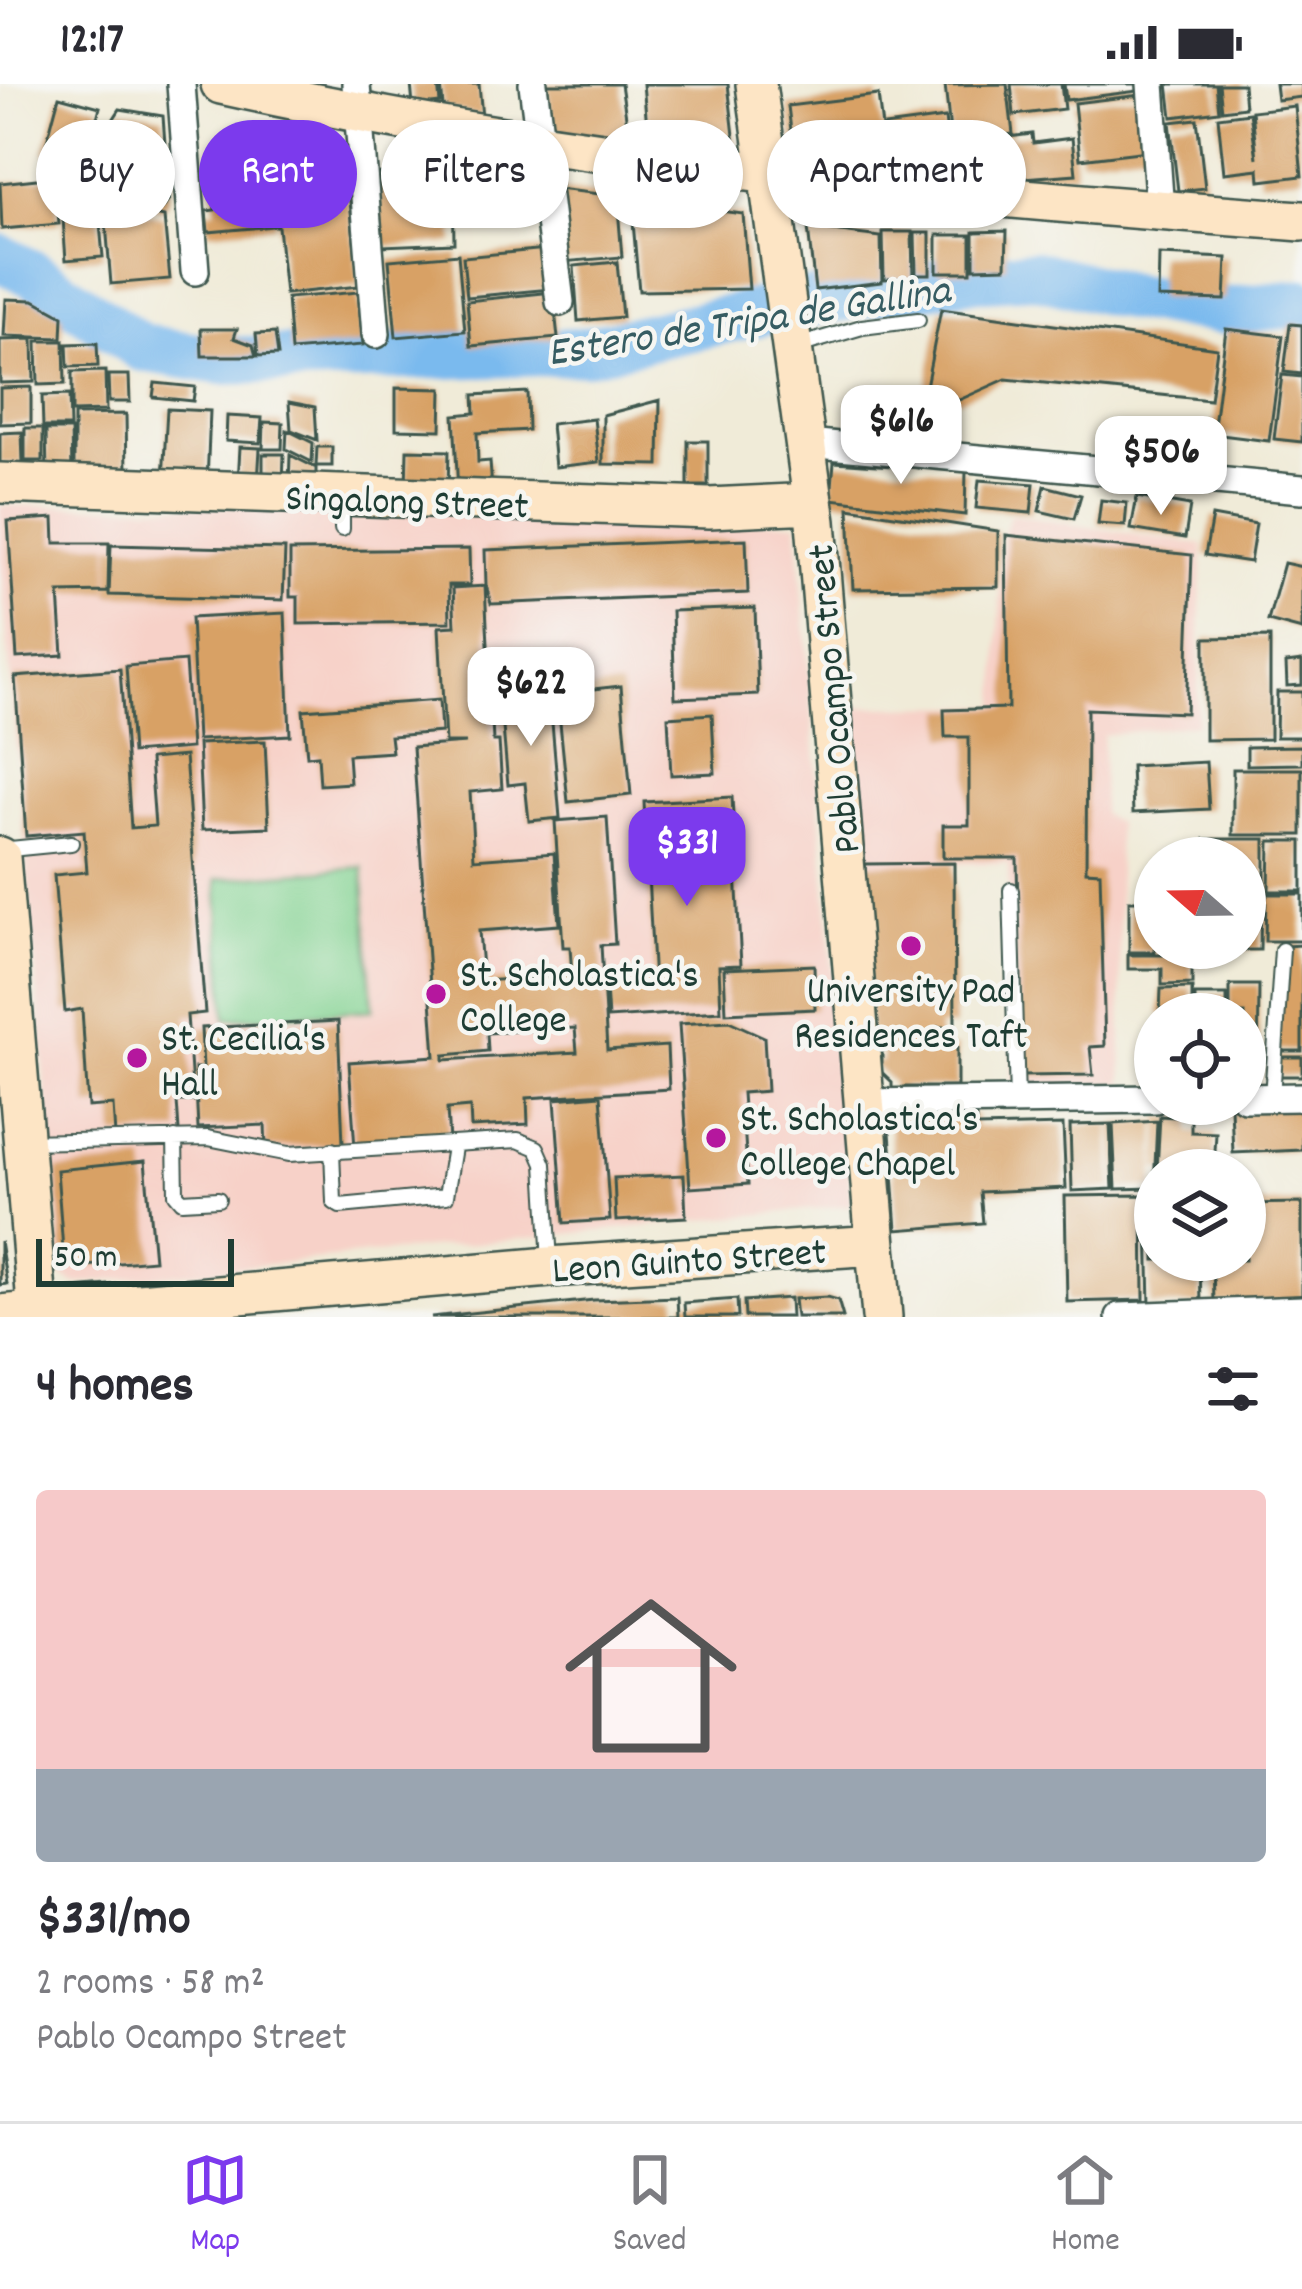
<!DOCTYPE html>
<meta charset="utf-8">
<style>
body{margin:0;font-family:Dekko,sans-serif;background:#f7f7f7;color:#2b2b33;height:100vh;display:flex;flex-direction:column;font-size:45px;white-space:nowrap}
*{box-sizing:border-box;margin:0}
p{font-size:39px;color:#7c7c81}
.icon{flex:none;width:66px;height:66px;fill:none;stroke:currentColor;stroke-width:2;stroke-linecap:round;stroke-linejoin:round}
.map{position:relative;height:1233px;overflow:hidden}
.details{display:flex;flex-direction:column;background:#fff;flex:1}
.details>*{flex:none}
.top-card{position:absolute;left:36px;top:36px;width:1230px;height:108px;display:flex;gap:24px}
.needle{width:78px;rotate:290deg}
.fabs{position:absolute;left:1134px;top:753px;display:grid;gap:24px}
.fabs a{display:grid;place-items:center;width:132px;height:132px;border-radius:50%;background:#fff;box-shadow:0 3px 9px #0004;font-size:60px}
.scale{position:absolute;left:36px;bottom:30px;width:198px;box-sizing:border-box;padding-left:12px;border:6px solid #1f3d34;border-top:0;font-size:33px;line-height:42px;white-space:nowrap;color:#1f3d34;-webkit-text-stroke:9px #f6f6f2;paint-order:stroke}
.price{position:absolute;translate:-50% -102px;padding:0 27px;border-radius:24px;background:#fff;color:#222;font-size:39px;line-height:78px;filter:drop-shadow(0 3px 6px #0008)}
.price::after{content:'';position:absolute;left:50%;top:72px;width:36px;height:27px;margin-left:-18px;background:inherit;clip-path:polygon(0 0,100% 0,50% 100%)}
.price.selected{background:#7c3aed;color:#fff}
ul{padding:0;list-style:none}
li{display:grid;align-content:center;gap:24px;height:636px;padding:0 36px}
li span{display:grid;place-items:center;height:372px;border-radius:12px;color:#555}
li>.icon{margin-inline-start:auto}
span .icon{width:216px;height:216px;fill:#fffc;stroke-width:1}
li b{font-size:51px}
h2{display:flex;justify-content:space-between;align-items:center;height:144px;padding:0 36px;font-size:51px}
.tag{padding:0 42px;border-radius:54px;background:#fff;box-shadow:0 3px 9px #0004;font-size:42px;line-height:108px}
.tag.selected{background:#7c3aed;color:#fff}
.status{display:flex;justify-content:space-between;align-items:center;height:84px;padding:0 60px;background:#fff;direction:ltr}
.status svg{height:33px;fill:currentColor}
.tab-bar{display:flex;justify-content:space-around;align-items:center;height:168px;border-top:3px solid #e1e1e2;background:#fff;font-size:33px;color:#7c7c81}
.tab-bar a{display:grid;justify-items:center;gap:6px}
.tab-bar .selected{color:#7c3aed}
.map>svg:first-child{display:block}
.built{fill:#f7d1c8}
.green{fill:#84d393;stroke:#528864;stroke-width:3}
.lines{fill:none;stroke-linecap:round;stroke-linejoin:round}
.river{stroke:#7abaee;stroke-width:48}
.building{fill:#d8a165;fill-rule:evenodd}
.lane-casing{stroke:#3e574d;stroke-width:18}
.street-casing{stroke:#3e574d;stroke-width:32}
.secondary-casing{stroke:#3e574d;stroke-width:44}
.lane{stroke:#fff;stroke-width:14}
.street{stroke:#fff;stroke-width:27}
.secondary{stroke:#fde5c5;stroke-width:39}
.poi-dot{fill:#b5179e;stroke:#f6f6f2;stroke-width:4.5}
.labels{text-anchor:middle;stroke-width:9;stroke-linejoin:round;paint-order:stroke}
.street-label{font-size:39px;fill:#1f3d34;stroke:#f6f6f2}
.poi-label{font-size:39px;fill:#1f3d34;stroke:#f6f6f2;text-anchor:start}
.water-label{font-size:42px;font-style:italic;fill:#365c62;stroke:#f6f6f2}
</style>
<div class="status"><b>12:17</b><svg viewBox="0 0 49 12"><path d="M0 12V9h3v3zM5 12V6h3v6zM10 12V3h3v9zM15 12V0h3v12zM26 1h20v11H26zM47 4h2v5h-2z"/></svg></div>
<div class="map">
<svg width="1302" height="1233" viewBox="0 0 1302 1233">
<rect width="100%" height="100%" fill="#f6f6f2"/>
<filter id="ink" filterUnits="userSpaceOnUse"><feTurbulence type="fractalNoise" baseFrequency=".00833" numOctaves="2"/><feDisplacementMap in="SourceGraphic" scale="24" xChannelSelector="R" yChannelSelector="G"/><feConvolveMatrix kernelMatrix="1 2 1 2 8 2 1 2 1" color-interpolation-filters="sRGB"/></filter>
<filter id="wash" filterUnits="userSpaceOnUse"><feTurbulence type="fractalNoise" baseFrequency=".004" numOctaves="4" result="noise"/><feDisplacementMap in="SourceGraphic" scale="48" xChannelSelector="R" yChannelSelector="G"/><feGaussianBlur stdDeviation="2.7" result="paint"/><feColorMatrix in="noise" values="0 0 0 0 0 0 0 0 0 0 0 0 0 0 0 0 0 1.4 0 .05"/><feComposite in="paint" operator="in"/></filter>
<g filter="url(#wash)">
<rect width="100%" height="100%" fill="#f0ebd8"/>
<path class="built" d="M0,422L342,423L797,439L851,1121L75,1200L62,1192L0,475Z
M1010,431L1203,461L1197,640L1103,651L1102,730L1117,739L1123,999L1013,1003L1008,779L861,780L855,623L997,622L1002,452Z"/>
<path class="green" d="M363,783L373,926L226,935L217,795Z"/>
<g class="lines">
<path class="river" d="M0,174L33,190L142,264L222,277L584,267L787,222L967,194L1034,190L1135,214L1225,227L1302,219"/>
</g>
<g id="blocks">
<path class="building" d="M411,0H438L440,19L413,22Z
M441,0H479L482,33L443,23Z
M547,0H621L630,59L553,49Z
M643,0H728L735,60L648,52Z
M1007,0L1013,50L951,57L945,1Z
M1011,0H1061L1064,25L1014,31Z
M1064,0H1138V7L1066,16Z
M1168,0H1216L1219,27L1172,33Z
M1219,0H1243L1245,23L1222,26Z
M1275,0H1302V13L1277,16Z
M878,11L886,76L796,87L788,22Z
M1141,11L1148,67L1080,75L1074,19Z
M59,12L100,23L85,79L44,68Z
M1295,22L1302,92L1260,97L1259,85L1224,89L1218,33L1250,29L1257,74L1252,27Z
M120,25L163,32L169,116L162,126L105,106L104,50Z
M945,34L951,84L889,82L884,42Z
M1197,35L1205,104L1178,107L1170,38Z
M1032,50L1033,59L1072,54L1076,90L958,99L953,60Z
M269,56L345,72L359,202L285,210Z
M269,70L275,142L208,148L206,127L215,126L211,75Z
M377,89L453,94L454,159L382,162Z
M55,93L59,140L2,145L0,99Z
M557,105L617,112L622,173L562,178Z
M631,115L743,130L749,205L639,207Z
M98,118L103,173L66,176L62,121Z
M133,126L164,133L170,195L111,200L105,127Z
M808,144L881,153L882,198L815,206Z
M1007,147L1006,183L974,184V148Z
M883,148H912L913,194L884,195Z
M915,149H930V190H916Z
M937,151H971V188H937Z
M547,165L551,205L467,213L463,173Z
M458,170L465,247L396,253L389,176Z
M1159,171L1227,174L1225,216L1158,214Z
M617,178L622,233L578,237L574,182Z
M358,208L363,261L291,267L287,214Z
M553,208L558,254L471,262L467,217Z
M6,215L34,216L63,232L62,254L4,252Z
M941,225L1217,264L1210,316L1006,295L959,316L924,313Z
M1290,240L1302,241V290L1284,288Z
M201,245H237L234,254L253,261L256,272H202Z
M1226,245L1283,252L1269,357L1213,350Z
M275,249L278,271L258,272L256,250Z
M33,255L34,298L0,299V256Z
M37,257H64L65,300L38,301Z
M97,259L98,282L68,283L67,260Z
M105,287L106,327L72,328V288Z
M108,291H129L130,318H109Z
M1282,291L1302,293V358L1274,355Z
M155,299L195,303L193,317L153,313Z
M31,303V339L0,340V304Z
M396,304L442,305L441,346L396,345Z
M527,308L528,346L477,349L478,378L490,377L492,406L458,408L454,331L475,329L474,311Z
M69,311L70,343H43L42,312Z
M660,316L659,381L603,380V331Z
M289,318L315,323L317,356L291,346Z
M167,325L210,327L207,398L163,396Z
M126,330L127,388L74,390V331Z
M227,332L262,334L260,359L226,357Z
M594,335L599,378L555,383L551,340Z
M264,338L283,339L282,365H263Z
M25,344H43V377H25Z
M46,346H71L72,389L47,390Z
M287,346L313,359L312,378L286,365Z
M22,348L23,380H0V349Z
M688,357H708V402H688Z
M240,363L260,364L258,399L238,398Z
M317,363H332V382H316Z
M407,366L449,367L448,405H406Z
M263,370H284L283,402H263Z
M290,371L316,384V403L289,402Z
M834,378L966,387L965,431L831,415Z
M979,396L1034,400L1031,429L976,424Z
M1045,402L1081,411L1074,435L1039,427Z
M1137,413L1190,422L1185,454L1131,445Z
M1101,416L1127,419L1125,442L1098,440Z
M849,424L998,447V503L853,505Z
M1212,432L1256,440L1250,478L1205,471Z
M54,434L55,459H109L108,508L59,509L63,571L17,574L8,437Z
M1006,451L1192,471L1186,629L1087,625L1086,787L1100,788L1105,962L1090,963L1093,991L1021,992L1017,774H943V741H969V653H945L944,626L1008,624Z
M746,455L748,509L491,520L486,501L485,466Z
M111,461L285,465L283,516L109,511Z
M469,465L470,501H449L450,538L298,540V513H290V467Z
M1284,479L1302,483V546L1268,537Z
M485,502L493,657H499L502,705L470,708L474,775L554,769L559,841L479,847L483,897L572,891L570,863H563L555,737L607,733L615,860L601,861L607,966L667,962L669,1005L527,1014L528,1040L471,1043L470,1023L447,1025L449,1057L355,1064L349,978L435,972L413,663L466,659H445L439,543L455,542L453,504ZM575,944L577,968L444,976V971L488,967L487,949Z
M755,524L758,611L675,614L672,527Z
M285,529L290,651L197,656L191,534Z
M1270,553V655L1205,656V554Z
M185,577L191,664L132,669L126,582Z
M1302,577V601L1287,602L1286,579Z
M120,585L131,744L155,742L150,675L185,672L205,929L187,931L193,1017H177L179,1047L115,1052L113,1021L88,1023L82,925L65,928L54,791L87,788L84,747L26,752L15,593Z
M621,602L631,711L568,718L557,609Z
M549,603L560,734L529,737L525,699L508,701L500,608Z
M1277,608H1302V653H1276Z
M439,616L441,648L390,652L392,668L348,671L350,699L320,701L318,671L307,672L303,626Z
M712,630L715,689L671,691L668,633Z
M265,657L269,743L202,746L198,660Z
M1302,662V680L1247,681V663Z
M1206,678L1209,725L1133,729L1131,682Z
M1233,685H1302V751H1233Z
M732,713L741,881L719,882L721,927L608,934L606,903L654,900L644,718Z
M1205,755H1265V806H1245V774H1205Z
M1270,757H1302V807H1269Z
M954,779L955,943H939V964L957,963V1003H903L902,1008H892V998L871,978H882V964H870L865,780Z
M1266,810H1302V857H1265Z
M1245,816H1261L1260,866H1245Z
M1129,817H1155V868H1129Z
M1302,861V967H1277L1284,862Z
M1128,871H1192V900L1162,901V885H1128Z
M814,881L815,925L726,929L724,885Z
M1230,901H1259L1258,992H1245V930H1230Z
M1192,904V930H1160L1161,905Z
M1195,911H1227V930H1195Z
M338,937L343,1060L266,1064L265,1041L198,1044L195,984H203L201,944Z
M729,937L764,953L767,1007L742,1009L748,1100L690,1104L679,940Z
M1277,973H1302V992H1276Z
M601,1011L610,1136L564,1139L555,1015Z
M1302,1020V1066L1233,1069L1231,1024Z
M976,1030V1043L1063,1041L1066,1104L980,1108L983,1139L897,1146L889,1034Z
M1160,1032L1191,1034V1048L1216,1049L1214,1086H1157Z
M1157,1037L1154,1104L1116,1105L1113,1040Z
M1110,1040L1113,1105L1072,1107L1070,1041Z
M145,1077L154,1176L74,1183L64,1179L57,1086Z
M684,1091L686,1133L616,1137L614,1094Z
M1143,1111L1144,1216L1067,1218L1065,1112Z
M1302,1119V1217L1214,1220L1213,1176H1245V1120Z
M1148,1137H1155V1176H1200L1201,1221L1150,1222Z
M0,1157L7,1200L0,1201Z
M677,1213L678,1233H431L594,1216Z
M827,1213L838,1216L843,1233H796L794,1215Z
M790,1214L791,1233H745L744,1217Z
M737,1215L738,1233H685L684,1219Z"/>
</g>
</g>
<g filter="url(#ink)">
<use href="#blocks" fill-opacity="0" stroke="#3e574d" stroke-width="3"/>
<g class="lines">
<defs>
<path id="lane" d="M798,262L862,243L918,236
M342,445V413
M0,766L71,759
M1011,806L1017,1017
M1272,1013L1282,866
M175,1054L176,1110L182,1117L218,1115
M25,1058L208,1054L289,1070L518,1056L537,1064L544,1080L550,1178
M332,1066L334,1118L340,1122L446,1112L454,1063"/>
<path id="street" d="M181,0L195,187
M356,0L376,250
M533,0L560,218
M1151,0L1160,127
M807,359L1302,405
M1245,1014L1302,1013
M862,1019L1155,1015
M1120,1233L1302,1226"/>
<path id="secondary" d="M221,0C578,79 939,111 1302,137
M756,0L816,438L882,1233
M0,399L709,424L813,419
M0,773L38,1233
M0,1231L550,1183L876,1161"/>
</defs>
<use href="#lane" class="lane-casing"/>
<use href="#street" class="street-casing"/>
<use href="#secondary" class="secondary-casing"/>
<use href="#lane" class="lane"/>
<use href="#street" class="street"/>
<use href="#secondary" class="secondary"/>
</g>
</g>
<g class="poi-dot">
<circle cx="911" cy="862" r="12"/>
<circle cx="436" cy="910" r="12"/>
<circle cx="137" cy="974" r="12"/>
<circle cx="716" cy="1054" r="12"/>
</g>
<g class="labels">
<g class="street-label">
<text transform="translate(407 415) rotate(2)" y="14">Singalong Street</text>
<text transform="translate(831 615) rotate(-95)" y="14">Pablo Ocampo Street</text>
<text transform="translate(689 1174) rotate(-4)" y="14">Leon Guinto Street</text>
</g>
<g class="poi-label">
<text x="460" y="902">St. Scholastica's<tspan x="460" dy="45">College</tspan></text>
<text x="911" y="918" text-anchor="middle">University Pad<tspan x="911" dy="45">Residences Taft</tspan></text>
<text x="161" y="966">St. Cecilia's<tspan x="161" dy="45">Hall</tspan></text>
<text x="740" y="1046">St. Scholastica's<tspan x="740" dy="45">College Chapel</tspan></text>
</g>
<g class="water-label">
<text transform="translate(748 234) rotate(-9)" y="15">Estero de Tripa de Gallina</text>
</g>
</g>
</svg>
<div class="fabs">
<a><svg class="needle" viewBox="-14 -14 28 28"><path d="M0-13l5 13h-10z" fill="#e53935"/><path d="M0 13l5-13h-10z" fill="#7c7c81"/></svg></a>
<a><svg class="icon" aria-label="locate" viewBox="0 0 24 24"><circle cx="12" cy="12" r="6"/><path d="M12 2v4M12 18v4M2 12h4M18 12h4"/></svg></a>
<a><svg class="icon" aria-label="layers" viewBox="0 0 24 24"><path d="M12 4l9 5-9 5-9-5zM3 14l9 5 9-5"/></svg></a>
</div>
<div class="scale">50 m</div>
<b class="price" style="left:901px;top:403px">$616</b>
<b class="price" style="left:1161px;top:434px">$506</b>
<b class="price" style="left:531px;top:665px">$622</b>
<b class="price selected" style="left:687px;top:825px">$331</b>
<div class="top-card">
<a class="tag">Buy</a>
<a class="tag selected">Rent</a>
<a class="tag">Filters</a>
<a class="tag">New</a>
<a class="tag">Apartment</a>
</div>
</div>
<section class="details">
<h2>4 homes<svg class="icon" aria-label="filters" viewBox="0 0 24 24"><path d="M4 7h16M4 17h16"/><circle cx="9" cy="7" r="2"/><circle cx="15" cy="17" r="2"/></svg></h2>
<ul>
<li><span style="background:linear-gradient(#f6c9c9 75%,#9aa5b1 0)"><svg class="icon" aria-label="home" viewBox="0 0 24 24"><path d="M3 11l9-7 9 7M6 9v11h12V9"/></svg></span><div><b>$331/mo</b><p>2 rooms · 58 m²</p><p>Pablo Ocampo Street</p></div></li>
</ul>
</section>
<nav class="tab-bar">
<a class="selected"><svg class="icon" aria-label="map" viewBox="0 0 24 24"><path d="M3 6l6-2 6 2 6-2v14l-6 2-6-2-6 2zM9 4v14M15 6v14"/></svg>Map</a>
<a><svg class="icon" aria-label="saved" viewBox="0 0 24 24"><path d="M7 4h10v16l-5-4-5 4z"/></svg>Saved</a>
<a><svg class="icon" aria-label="home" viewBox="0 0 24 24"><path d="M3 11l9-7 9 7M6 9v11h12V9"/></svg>Home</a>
</nav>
